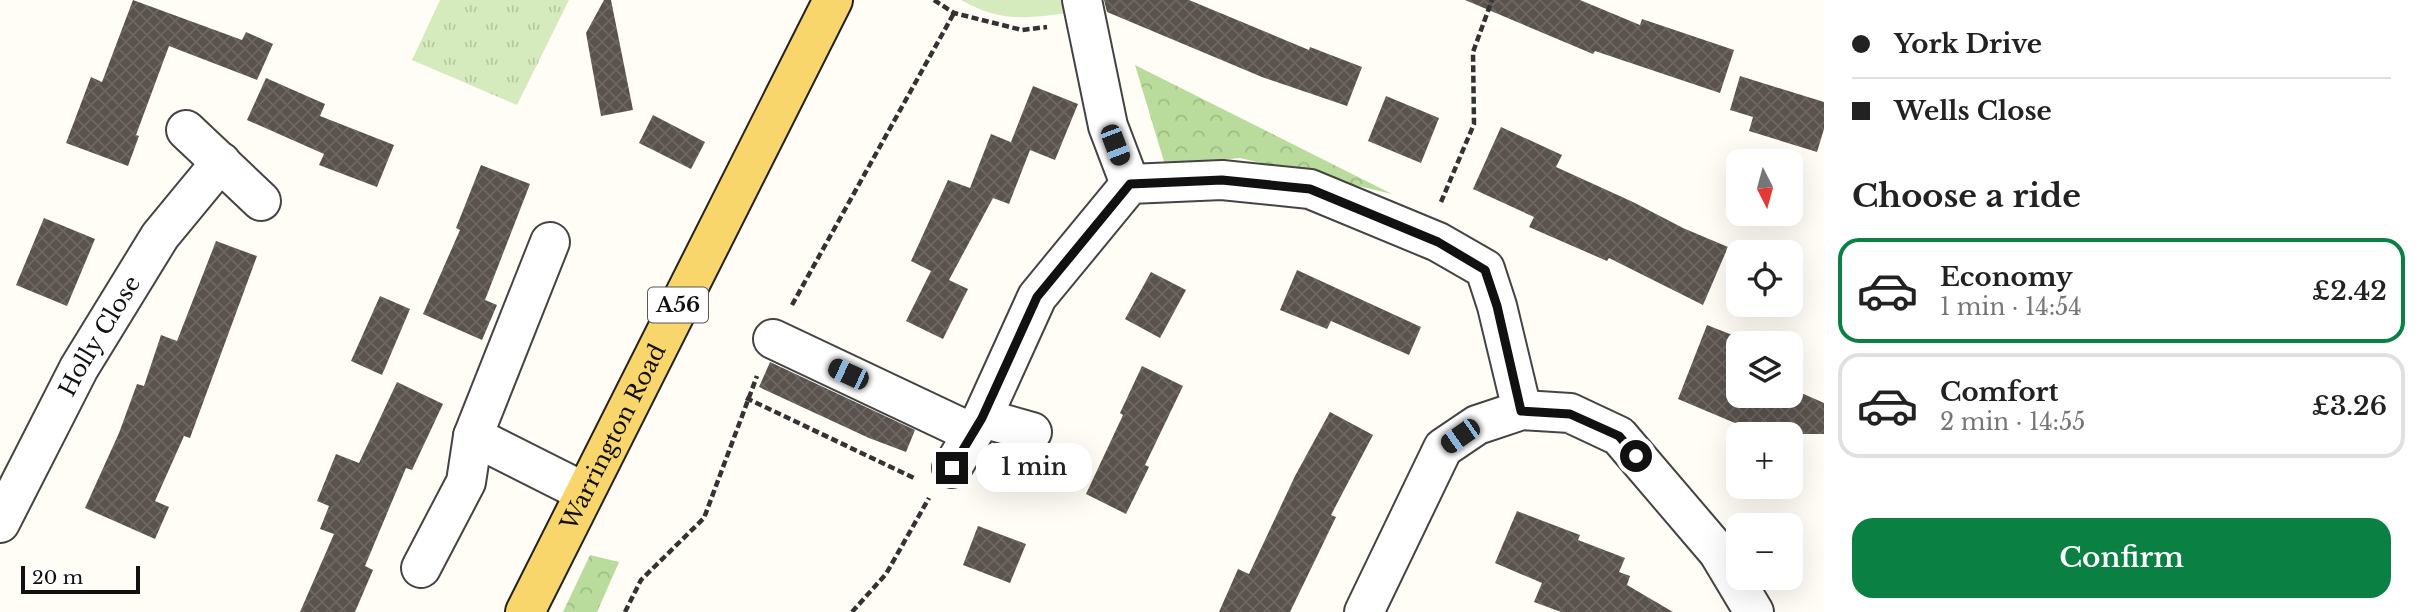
<!DOCTYPE html>
<meta charset="utf-8">
<style>
body{margin:0;font-family:"Libre Baskerville",serif;background:#f2f2f2;color:#222;height:100vh;display:flex;flex-direction:column;font-size:26px;white-space:nowrap}
*{box-sizing:border-box;margin:0}
p{font-size:23px;color:#767676}
.icon{flex:none;width:38px;height:38px;fill:none;stroke:currentColor;stroke-width:2;stroke-linecap:round;stroke-linejoin:round}
.map{position:relative;flex:1;overflow:hidden}
.sheet{display:flex;flex-direction:column;background:#fff;width:595px}
.sheet>*{flex:none}
.banner{display:grid;align-content:center;height:154px;padding:0 28px;background:#fff}
.needle{width:46px;rotate:174deg}
.fabs{position:absolute;left:1726px;top:149px;display:grid;gap:14px}
.fabs a{display:grid;place-items:center;width:77px;height:77px;border-radius:14px;background:#fff;box-shadow:0 7px 28px #0002;font-size:35px}
.scale{position:absolute;left:21px;bottom:18px;width:119px;box-sizing:border-box;padding-left:7px;border:4px solid #111;border-top:0;font-size:19px;line-height:24px;white-space:nowrap;color:#111;-webkit-text-stroke:5px #fff;paint-order:stroke}
.end{position:absolute;width:32px;height:32px;margin:-16px;border:9px solid #111;background:#fff;box-shadow:0 0 0 4px #fff}
.from{border-radius:50%}
.bubble{position:absolute;height:49px;border-radius:21px;background:#fff;box-shadow:0 7px 28px #0002;font-size:23px;font-weight:600;line-height:49px;text-align:center}
.car{position:absolute;width:21px;height:42px;margin:-21px -10px;border-radius:9px;box-shadow:0 0 5px 2px #0007;background:linear-gradient(#222 24%,#8ab4d8 0 40%,#222 0 76%,#8ab4d8 0 86%,#222 0)}
.banner b{display:flex;align-items:center;gap:24px;height:66px;font-size:26px}
.banner b+b{border-top:2px solid #e0e0e0}
.banner i{width:18px;height:18px;background:#222}
ul{padding:0;list-style:none}
li{display:flex;align-items:center;gap:21px;height:105px;margin:0 14px 10px;padding:0 14px;border:4px solid #e0e0e0;border-radius:21px}
li div{flex:1}
li b{display:block;font-size:26px}
li em{font-style:normal;font-weight:600}
li.on{border-color:#0b8043}
li>.icon{width:63px;height:63px;stroke-width:1.5}
h2{padding:0 28px;font-size:32px;line-height:84px}
.cta{display:flex;gap:14px;margin-top:auto;padding:14px 28px}
.cta a{flex:1;height:80px;border-radius:21px;background:#0b8043;color:#fff;font-size:28px;font-weight:600;line-height:80px;text-align:center}
main{display:flex;flex:1;min-height:0}
.map>svg:first-child{display:block}
</style>
<main>
<div class="map">
<svg width="1824" height="612" viewBox="0 0 1824 612">
<defs>
<pattern id="forest-crowns" width="20" height="18" patternUnits="userSpaceOnUse" patternTransform="scale(1.75)"><rect width="20" height="18" fill="#b9dc9c"/><path d="M2 6a3 3 0 1 1 6 0M12 15a3 3 0 1 1 6 0" fill="none" stroke="#9ebc85"/></pattern>
<pattern id="park-tufts" width="24" height="20" patternUnits="userSpaceOnUse" patternTransform="scale(1.75)"><rect width="24" height="20" fill="#d5ebbd"/><path d="M3 7l-1-3M5 7V3M7 7l1-3M15 17l-1-3M17 17v-4M19 17l1-3" fill="none" stroke="#b6c8a1"/></pattern>
<pattern id="building-cross-hatch" width="8" height="8" patternUnits="userSpaceOnUse" patternTransform="scale(1.75)"><rect width="8" height="8" fill="#5a524d"/><path d="M0 0l8 8M0 8l8-8" fill="none" stroke="#6d6662"/></pattern>
</defs>
<rect width="100%" height="100%" fill="#fffdf5"/>
<path fill="#d5ebbd" d="M961 0H1066L1069 13C1026 18 1001 23 961 0Z"/>
<g fill="url(#forest-crowns)">
<polygon points="1135,65 1392,194 1240,158 1165,165"/>
<polygon points="590,555 619,562 597,612 563,612"/>
</g>
<polygon fill="url(#park-tufts)" points="440,0 569,0 517,105 412,60"/>
<g fill="url(#building-cross-hatch)">
<polygon points="133,0 242,40 246,32 273,44 257,80 169,46 136,135 139,136 128,166 66,143 91,77 102,82"/>
<polygon points="604,0 611,0 633,110 601,116 586,33"/>
<polygon points="1104,0 1189,0 1309,50 1310,47 1362,67 1347,106 1262,77 1107,12"/>
<polygon points="1465,0 1580,0 1640,25 1642,19 1734,50 1720,93 1595,51 1593,54"/>
<polygon points="1740,76 1824,102 1824,129 1817,152 1749,131 1753,117 1730,110"/>
<polygon points="266,78 325,104 320,116 394,145 377,187 319,165 324,154 247,120"/>
<polygon points="1033,86 1078,104 1055,160 1030,150 1009,204 993,198 949,280 968,289 943,339 906,321 931,271 941,276 911,261 948,180 970,188 991,134 1013,143 1011,142"/>
<polygon points="1386,96 1439,118 1421,163 1368,141"/>
<polygon points="653,115 705,142 691,169 639,143"/>
<polygon points="1501,127 1562,155 1556,167 1633,202 1683,228 1728,247 1703,305 1609,258 1607,261 1529,227 1534,217 1473,189"/>
<polygon points="481,165 530,184 485,300 497,305 482,340 423,314 460,230 456,228"/>
<polygon points="44,218 95,239 67,306 16,285"/>
<polygon points="216,241 257,256 190,438 184,436 155,501 169,507 155,539 85,508 119,433 137,384 144,386 161,335 177,341"/>
<polygon points="1297,270 1421,327 1409,355 1331,321 1327,329 1280,310"/>
<polygon points="1151,272 1186,290 1160,338 1125,319"/>
<polygon points="380,296 410,309 382,375 351,361"/>
<polygon points="1707,325 1745,340 1744,343 1738,343 1736,363 1738,364 1738,396 1790,396 1790,388 1824,403 1824,434 1738,434 1742,426 1678,399"/>
<polygon points="770,362 915,430 906,452 869,438 759,387"/>
<polygon points="1142,366 1183,386 1145,465 1149,467 1126,514 1086,494 1123,415 1120,413"/>
<polygon points="397,382 443,404 412,470 406,468 365,566 373,570 355,612 300,612 334,534 320,529 329,506 317,501 336,454 359,463"/>
<polygon points="1330,412 1373,435 1331,515 1336,517 1290,612 1219,612 1238,569 1249,574 1295,476"/>
<polygon points="1517,511 1580,535 1578,540 1625,558 1619,572 1630,576 1627,585 1673,612 1561,612 1534,602 1542,583 1495,563"/>
<polygon points="978,526 1026,544 1010,583 963,565"/>
</g>
<g fill="none" stroke-linecap="round" stroke-linejoin="round">
<defs>
<g id="minor">
<polyline points="1082,0 1108,126 1130,184"/>
<polyline points="186,130 261,201"/>
<polyline points="550,242 473,436 584,492"/>
<polyline points="773,339 972,433"/>
<polyline points="982,418 1032,432"/>
<polyline points="952,468 982,418 1037,297 1130,184 1222,180 1310,189 1438,242 1485,269 1497,306 1522,410"/>
<path id="s1" d="M0 523 79 368 160 236 221 162"/>
<polyline points="421,568 466,482 473,436"/>
<polyline points="1364,612 1443,448 1477,425 1522,410 1570,413 1619,436 1718,552 1754,612"/>
</g>
<g id="major">
<path id="s2" d="M525 612 833 0"/>
</g>
</defs>
<use href="#minor" stroke="#444" stroke-width="42"/>
<use href="#major" stroke="#222" stroke-width="42"/>
<g stroke="#333" stroke-width="4.5" stroke-dasharray="7 3.5" stroke-linecap="butt">
<polyline points="934,0 954,13 1022,30 1047,27"/>
<polyline points="1441,202 1474,124 1473,52 1492,0"/>
<polyline points="792,305 954,13"/>
<polyline points="746,398 914,478"/>
<polyline points="625,612 641,580 704,518 757,376"/>
<polyline points="852,612 886,574 929,498"/>
</g>
<use href="#minor" stroke="#fff" stroke-width="38"/>
<use href="#major" stroke="#f9d66b" stroke-width="38"/>
</g>
<g fill="none" stroke-linecap="round" stroke-linejoin="round">
<polyline stroke="#111" stroke-width="9" points="952,468 982,418 1037,297 1130,184 1222,180 1310,189 1438,242 1485,270 1497,306 1521,411 1570,414 1619,436 1636,456"/>
</g>
<g text-anchor="middle" stroke-width="7" stroke-linejoin="round" paint-order="stroke">
<rect fill="#fff" stroke="#585858" stroke-width="2" x="648" y="287.5" width="60" height="35" rx="5"/>
<g font-size="21" font-weight="bold" fill="#111">
<text x="678" y="312">A56</text>
</g>
<g font-size="23" fill="#111" stroke="#fff">
<text dy="8" stroke="none"><textPath href="#s1" startOffset="212">Holly Close</textPath></text>
<text dy="8" stroke="none"><textPath href="#s2" startOffset="196">Warrington Road</textPath></text>
</g>
</g>
</svg>
<div class="fabs">
<a><svg class="needle" viewBox="-14 -14 28 28"><path d="M0-13l5 13h-10z" fill="#e53935"/><path d="M0 13l5-13h-10z" fill="#767676"/></svg></a>
<a><svg class="icon" aria-label="locate" viewBox="0 0 24 24"><circle cx="12" cy="12" r="6"/><path d="M12 2v4M12 18v4M2 12h4M18 12h4"/></svg></a>
<a><svg class="icon" aria-label="layers" viewBox="0 0 24 24"><path d="M12 4l9 5-9 5-9-5zM3 14l9 5 9-5"/></svg></a>
<a>+</a>
<a>−</a>
</div>
<div class="scale">20 m</div>
<i class="end from" style="left:1636px;top:456px"></i>
<i class="end" style="left:952px;top:468px"></i>
<div class="bubble" style="left:976px;top:443px;width:116px">1 min</div>
<i class="car" style="left:1115px;top:145px;rotate:159deg"></i>
<i class="car" style="left:848px;top:374px;rotate:295deg"></i>
<i class="car" style="left:1460px;top:436px;rotate:235deg"></i>
</div>
<section class="sheet">
<div class="banner">
<b><i class="from"></i>York Drive</b>
<b><i></i>Wells Close</b>
</div>
<h2>Choose a ride</h2>
<ul>
<li class="on"><svg class="icon" aria-label="car" viewBox="0 0 24 24"><path d="M5 17H2v-5l4-1 3-4h7l3 4 3 1v5h-3M9 17h6M6 11h13"/><circle cx="7" cy="17" r="2"/><circle cx="17" cy="17" r="2"/></svg><div><b>Economy</b><p>1 min · 14:54</p></div><em>£2.42</em></li>
<li><svg class="icon" aria-label="car" viewBox="0 0 24 24"><path d="M5 17H2v-5l4-1 3-4h7l3 4 3 1v5h-3M9 17h6M6 11h13"/><circle cx="7" cy="17" r="2"/><circle cx="17" cy="17" r="2"/></svg><div><b>Comfort</b><p>2 min · 14:55</p></div><em>£3.26</em></li>
</ul>
<div class="cta"><a>Confirm</a></div>
</section>
</main>
